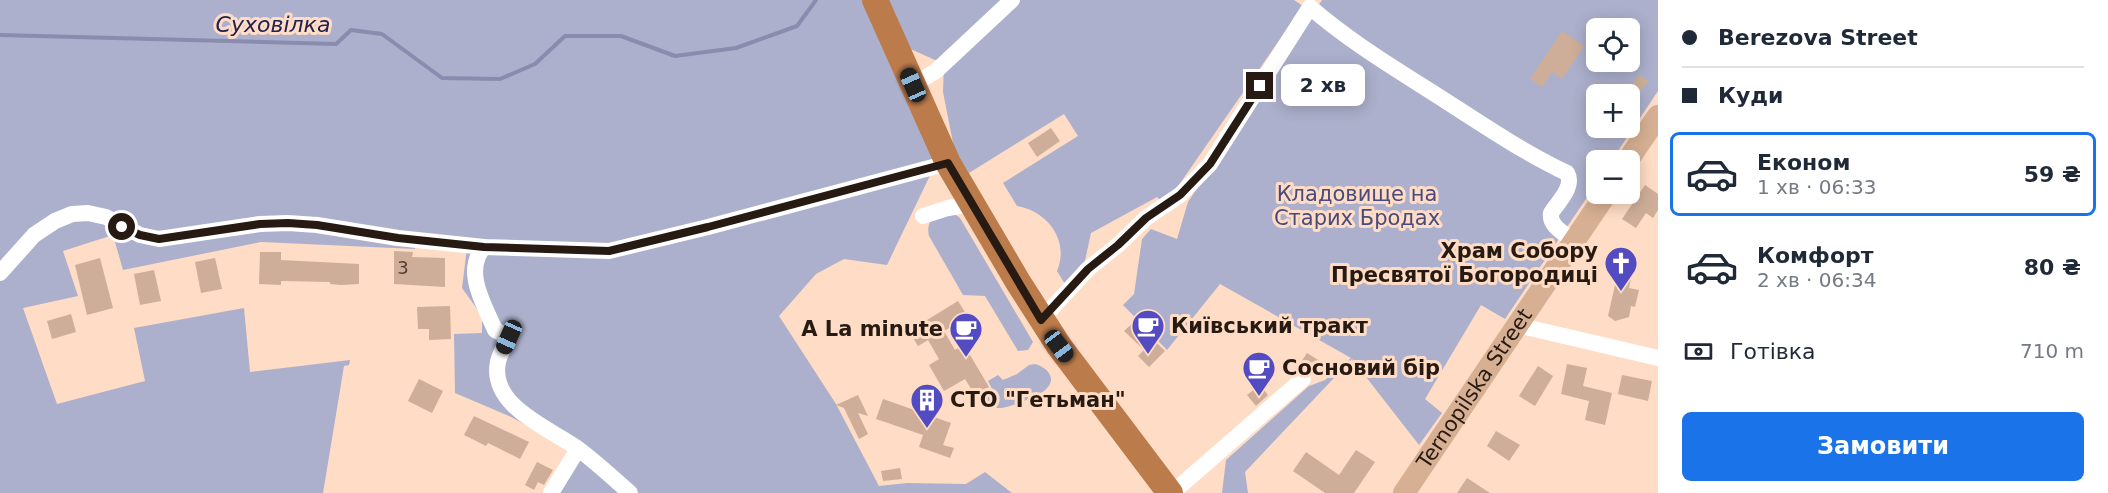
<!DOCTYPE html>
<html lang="uk">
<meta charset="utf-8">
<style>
body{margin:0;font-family:"DejaVu Sans",sans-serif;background:#f6f6f7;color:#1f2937;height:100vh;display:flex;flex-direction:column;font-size:22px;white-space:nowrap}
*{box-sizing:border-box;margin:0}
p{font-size:20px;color:#747a83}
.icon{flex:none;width:33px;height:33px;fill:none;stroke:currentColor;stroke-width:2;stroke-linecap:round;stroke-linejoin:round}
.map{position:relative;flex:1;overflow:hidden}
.panel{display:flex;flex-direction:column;background:#fff;width:450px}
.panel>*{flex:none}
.hud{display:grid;align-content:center;height:132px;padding:0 24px;background:#fff}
.buttons{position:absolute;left:1586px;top:18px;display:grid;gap:12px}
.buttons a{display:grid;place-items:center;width:54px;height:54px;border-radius:9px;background:#fff;box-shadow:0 3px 15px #0003;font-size:30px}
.end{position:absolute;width:27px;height:27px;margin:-14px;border:8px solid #261a12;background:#fff;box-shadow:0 0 0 3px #fff}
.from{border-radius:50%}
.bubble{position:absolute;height:42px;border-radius:9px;background:#fff;box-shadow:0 3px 15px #0003;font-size:20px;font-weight:700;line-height:42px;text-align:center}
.car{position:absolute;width:18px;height:36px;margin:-18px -9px;border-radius:8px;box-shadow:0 0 4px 2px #0007;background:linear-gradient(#222 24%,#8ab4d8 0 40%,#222 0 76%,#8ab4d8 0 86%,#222 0)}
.hud b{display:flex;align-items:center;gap:21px;height:57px;font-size:22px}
.hud b+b{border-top:2px solid #e0e1e3}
.hud i{width:15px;height:15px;background:#1f2937}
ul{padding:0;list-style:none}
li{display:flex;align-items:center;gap:18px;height:84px;margin:0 12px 9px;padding:0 12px;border:3px solid transparent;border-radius:9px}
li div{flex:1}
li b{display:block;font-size:22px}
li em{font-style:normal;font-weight:700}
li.on{border-color:#1a73e8}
li>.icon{width:54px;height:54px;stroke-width:1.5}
.pay{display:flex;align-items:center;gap:15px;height:66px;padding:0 24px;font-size:22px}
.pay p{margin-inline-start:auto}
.cta{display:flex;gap:12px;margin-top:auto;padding:12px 24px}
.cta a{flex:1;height:69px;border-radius:9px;background:#1a73e8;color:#fff;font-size:24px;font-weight:700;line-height:69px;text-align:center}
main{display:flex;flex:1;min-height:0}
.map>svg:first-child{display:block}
</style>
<main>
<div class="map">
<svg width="1658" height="493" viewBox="0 0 1658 493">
<rect width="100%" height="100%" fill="#fedcc5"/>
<g fill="#adb0cc" fill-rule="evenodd">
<polygon points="0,0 865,0 936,163 887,265 844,259 816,274 779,316 836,404 879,486 907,483 966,484 985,472 1012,493 547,493 575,450 509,416 455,393 454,334 482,333 482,316 462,288 467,248 416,244 415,249 261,242 123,270 113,235 63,251 78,296 23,308 57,404 145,381 134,328 244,308 250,372 350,360 349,365 344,366 323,493 0,493"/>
<path d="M884 0H1294L1303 6 1174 192 1163 202 1157 197 1091 233 1084 265 1065 284 1057 271C1070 240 1047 211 1017 206L1003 183 1078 136 1064 114 969 173 954 148 943 92 944 64 906 47Z"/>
<path d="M1322 0H1658V91L1612 160H1596V184L1505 319 1481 305 1425 399 1442 413 1419 445 1352 359 1245 472 1248 493H1222L1226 460 1309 386 1325 380 1351 358 1220 284 1167 350 1123 305 1134 294 1142 239 1151 229 1177 239 1188 202ZM1596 28H1629V62H1596ZM1596 94H1629V128H1596Z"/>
<path d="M935 215H956L960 218 1033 342 1028 350 1018 351 985 296 963 295 929 236C927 227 929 222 935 215Z"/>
<path d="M1035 364C1049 368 1058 380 1044 391 1038 396 1006 409 999 408 991 408 985 401 979 396L992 389 988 381 998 375 1003 380 1017 374 1029 365Z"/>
</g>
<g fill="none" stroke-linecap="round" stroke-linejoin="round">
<polyline stroke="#898cae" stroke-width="4" points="0,35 336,44 351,30 382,34 442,78 500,79 535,64 565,36 621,36 675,56 736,48 797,26 816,0"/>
</g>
<g fill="#ceae98">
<polygon points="1562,31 1584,46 1562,79 1552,72 1542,87 1530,79"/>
<polygon points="1639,75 1648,81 1637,96 1628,90"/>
<polygon points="1051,128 1060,141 1037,157 1028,143"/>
<polygon points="1645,185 1658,194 1658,210 1653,218 1646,213 1636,228 1622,219"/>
<polygon points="394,251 413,252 412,257 445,258 445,287 394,284"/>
<polygon points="260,252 281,252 281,260 359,264 359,284 341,285 330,284 330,282 281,281 281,285 259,284"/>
<polygon points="100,258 113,308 87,315 75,265"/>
<polygon points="215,258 222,289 201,293 195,262"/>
<polygon points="1619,267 1633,270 1629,288 1639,290 1635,307 1631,306 1629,317 1615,321 1608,316"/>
<polygon points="154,270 161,301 140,305 134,274"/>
<polygon points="958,301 968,317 944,331 955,350 964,345 989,387 975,395 965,379 944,391 929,365 939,359 928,340 918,346 909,331"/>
<polygon points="450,306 451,339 429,340 429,329 418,329 417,307"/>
<polygon points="71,314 76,332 52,339 47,321"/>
<polygon points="1135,321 1165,351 1149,367 1138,356 1144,350 1124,331"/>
<polygon points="1307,353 1331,368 1325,377 1301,362"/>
<polygon points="1567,364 1587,368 1583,386 1612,393 1605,425 1585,420 1589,401 1561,394"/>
<polygon points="1538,366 1553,376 1535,406 1519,396"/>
<polygon points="1622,375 1652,381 1648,401 1618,394"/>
<polygon points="419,379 443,391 432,413 408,401"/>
<polygon points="1260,385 1268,395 1256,406 1247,395"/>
<polygon points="858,395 868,416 858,413 868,434 859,439 844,408 836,405"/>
<polygon points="883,399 951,423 943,445 954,448 950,458 919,447 923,435 876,419"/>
<polygon points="474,416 529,442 520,459 488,443 486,446 464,435"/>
<polygon points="1496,431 1520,445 1509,461 1487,446"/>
<polygon points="1356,450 1375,462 1354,493 1325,493 1293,471 1306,452 1339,475"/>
<polygon points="537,462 553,470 544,485 538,482 534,490 525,485"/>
<polygon points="900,468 902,479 883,481 881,471"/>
<polygon points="1467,478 1490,493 1457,493"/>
</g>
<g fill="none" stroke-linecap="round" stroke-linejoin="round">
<g stroke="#fff" stroke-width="16">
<polyline points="913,85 936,71 1012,0"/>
<polyline points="923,216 948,208 971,204"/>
<path d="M484 247C463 271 484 304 495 330L509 337C505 345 500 353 498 362 489 406 549 428 577 448 596 462 613 478 630 493"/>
<polyline points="0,273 34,235 55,221 72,214 88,213 106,217 140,235 159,239 260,224 288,223 317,225 398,238 484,247 609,251 708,227 948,163"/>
<path d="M1041 320 1088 269 1118 245 1146 218 1180 195 1210 164 1310 7C1349 41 1394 68 1438 96 1480 123 1521 151 1567 173 1575 186 1558 202 1551 213 1549 226 1564 233 1574 241"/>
<polyline points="1517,325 1658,358"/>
<polyline points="551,493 578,449"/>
<polyline points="1172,493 1303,379"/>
</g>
<g stroke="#d7b093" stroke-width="22">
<polyline points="1628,160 1658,116"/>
<path id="s1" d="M1404 493 1606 194"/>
</g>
<polyline stroke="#bc7b4b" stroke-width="26" points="875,0 948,163 1018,282 1059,346 1170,493"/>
</g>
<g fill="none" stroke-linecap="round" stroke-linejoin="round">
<polyline stroke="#261a12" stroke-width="8" points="122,227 140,235 159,239 260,224 288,223 317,225 398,238 484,247 609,251 708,227 948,163 1041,320 1088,269 1118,245 1146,218 1180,195 1210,164 1260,86"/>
</g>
<defs>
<symbol id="church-pin" viewBox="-11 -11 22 30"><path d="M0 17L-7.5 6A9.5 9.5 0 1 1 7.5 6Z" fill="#534bc2" stroke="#fedcc5"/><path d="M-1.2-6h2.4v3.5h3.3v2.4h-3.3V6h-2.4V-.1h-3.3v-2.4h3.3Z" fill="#fff"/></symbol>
<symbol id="cafe-pin" viewBox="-11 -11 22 30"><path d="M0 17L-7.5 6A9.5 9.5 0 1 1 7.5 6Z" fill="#534bc2" stroke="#fedcc5"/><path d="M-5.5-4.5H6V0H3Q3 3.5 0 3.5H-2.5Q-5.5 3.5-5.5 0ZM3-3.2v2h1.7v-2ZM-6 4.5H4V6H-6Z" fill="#fff"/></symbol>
<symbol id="building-pin" viewBox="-11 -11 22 30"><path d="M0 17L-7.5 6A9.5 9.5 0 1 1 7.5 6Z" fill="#534bc2" stroke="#fedcc5"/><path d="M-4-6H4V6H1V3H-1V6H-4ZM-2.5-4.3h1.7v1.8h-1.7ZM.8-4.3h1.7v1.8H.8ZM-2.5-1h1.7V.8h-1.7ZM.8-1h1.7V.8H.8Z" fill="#fff"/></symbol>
</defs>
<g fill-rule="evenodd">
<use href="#church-pin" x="1602" y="244" width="38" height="52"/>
<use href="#cafe-pin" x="1129" y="307" width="38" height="52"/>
<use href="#cafe-pin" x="947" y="310" width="38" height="52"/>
<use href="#cafe-pin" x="1240" y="349" width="38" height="52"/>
<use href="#building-pin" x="908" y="381" width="38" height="52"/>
</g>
<g text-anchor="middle" stroke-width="6" stroke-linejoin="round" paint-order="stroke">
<g font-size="18" fill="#503f34">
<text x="403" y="274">3</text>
</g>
<g font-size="21" fill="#494b7c" stroke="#fedcc5">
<text x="1357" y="201">Кладовище на<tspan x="1357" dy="24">Старих Бродах</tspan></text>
</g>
<g font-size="21" font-weight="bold" fill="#261a12" stroke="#fedcc5" text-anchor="start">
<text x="1598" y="258" text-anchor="end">Храм Собору<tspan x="1598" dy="24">Пресвятої Богородиці</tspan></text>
<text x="1171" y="333">Київський тракт</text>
<text x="943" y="336" text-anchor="end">A La minute</text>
<text x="1282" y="375">Сосновий бір</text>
<text x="950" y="407">СТО "Гетьман"</text>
</g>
<g font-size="21" fill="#261a12" stroke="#fedcc5">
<text dy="7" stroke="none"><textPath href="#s1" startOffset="126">Ternopilska Street</textPath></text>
</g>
<g font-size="22" font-style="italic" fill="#23224f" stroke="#fedcc5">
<text x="273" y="32">Суховілка</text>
</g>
</g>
</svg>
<div class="buttons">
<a><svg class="icon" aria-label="locate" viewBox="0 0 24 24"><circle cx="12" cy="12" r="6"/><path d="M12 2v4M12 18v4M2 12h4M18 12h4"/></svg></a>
<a>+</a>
<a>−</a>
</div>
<i class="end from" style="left:122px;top:227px"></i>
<i class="end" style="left:1260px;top:86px"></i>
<div class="bubble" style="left:1281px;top:64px;width:84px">2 хв</div>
<i class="car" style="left:913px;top:85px;rotate:336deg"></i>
<i class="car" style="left:509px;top:337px;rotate:204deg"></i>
<i class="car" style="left:1059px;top:346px;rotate:143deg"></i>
</div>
<section class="panel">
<div class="hud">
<b><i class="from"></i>Berezova Street</b>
<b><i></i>Куди</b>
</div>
<ul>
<li class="on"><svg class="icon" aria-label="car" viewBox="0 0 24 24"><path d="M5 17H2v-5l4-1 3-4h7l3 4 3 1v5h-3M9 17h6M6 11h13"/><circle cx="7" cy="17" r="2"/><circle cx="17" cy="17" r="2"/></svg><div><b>Економ</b><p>1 хв · 06:33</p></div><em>59 ₴</em></li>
<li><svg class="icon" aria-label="car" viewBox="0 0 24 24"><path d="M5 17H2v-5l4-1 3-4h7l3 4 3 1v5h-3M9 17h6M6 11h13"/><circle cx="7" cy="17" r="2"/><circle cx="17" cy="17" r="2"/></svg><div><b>Комфорт</b><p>2 хв · 06:34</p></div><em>80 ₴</em></li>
</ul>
<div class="pay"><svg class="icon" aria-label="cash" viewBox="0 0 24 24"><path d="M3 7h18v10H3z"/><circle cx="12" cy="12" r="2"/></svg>Готівка<p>710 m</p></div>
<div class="cta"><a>Замовити</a></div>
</section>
</main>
